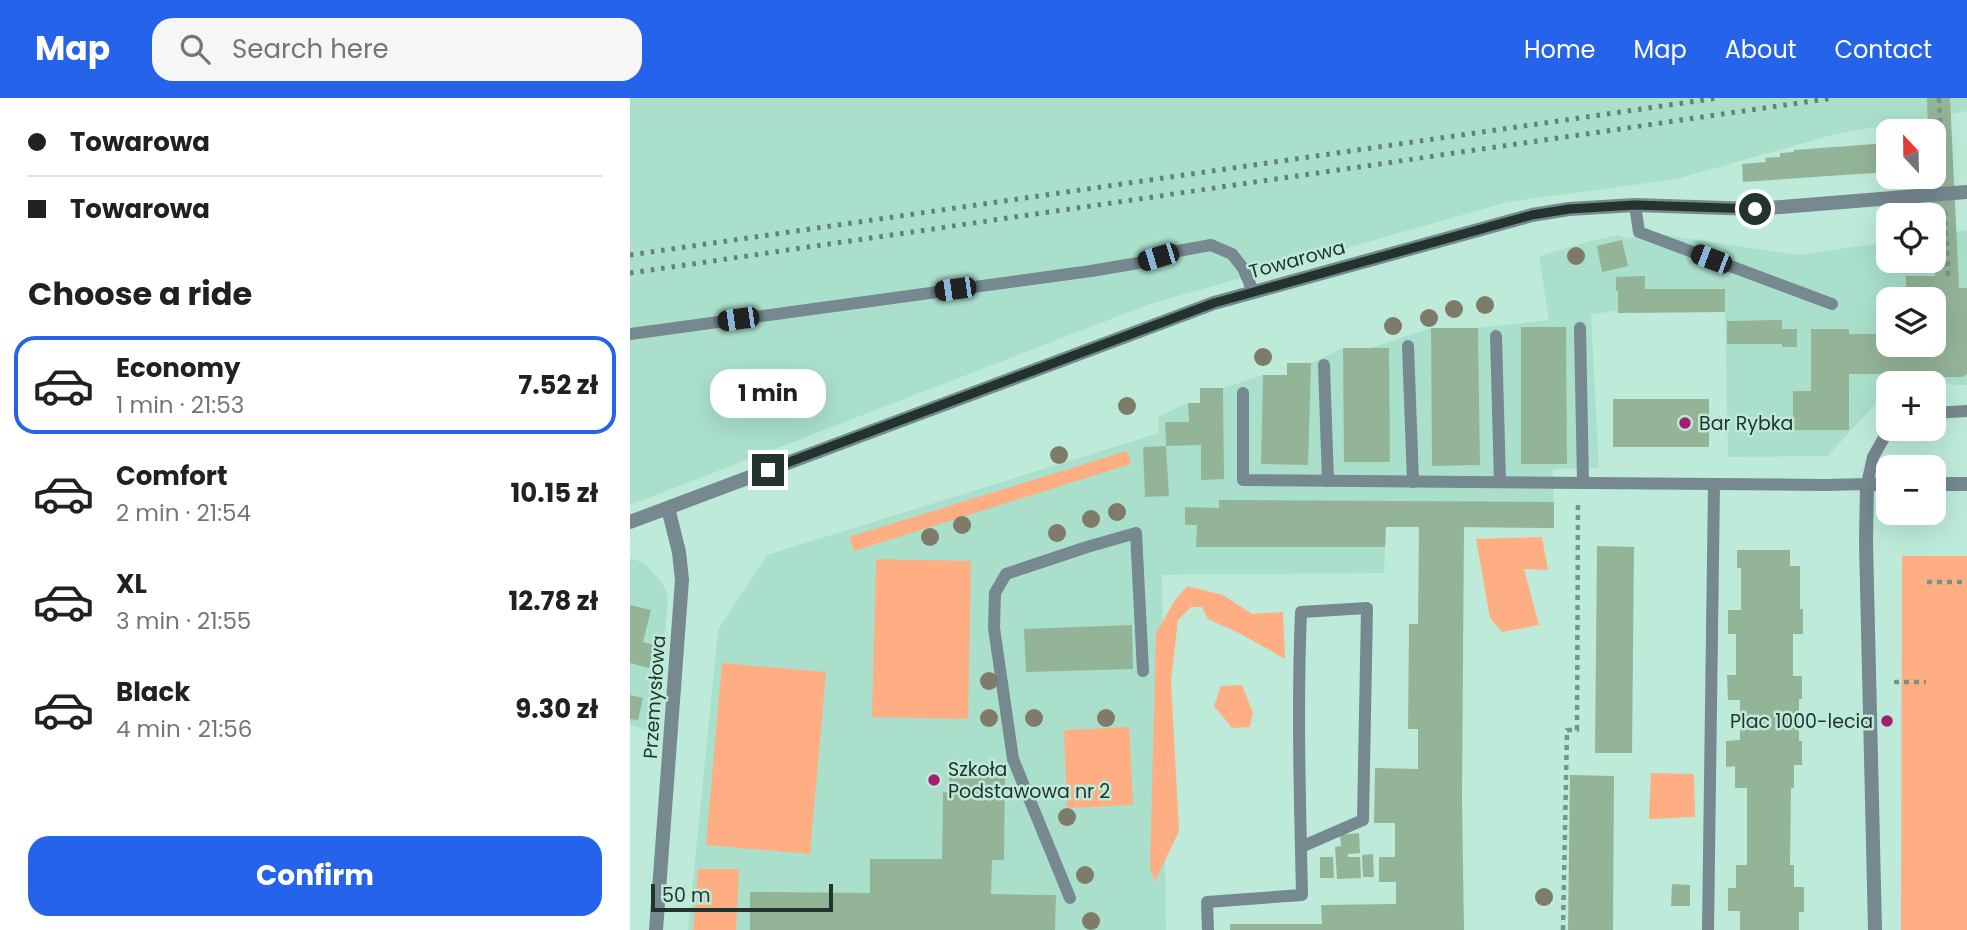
<!DOCTYPE html>
<meta charset="utf-8">
<style>
body{margin:0;font-family:Poppins,sans-serif;background:#f6f6f6;color:#202124;height:100vh;display:flex;flex-direction:column;font-size:26px;white-space:nowrap}
*{box-sizing:border-box;margin:0}
p{font-size:23px;color:#757577}
.icon{flex:none;width:38px;height:38px;fill:none;stroke:currentColor;stroke-width:2;stroke-linecap:round;stroke-linejoin:round}
.map{position:relative;flex:1;overflow:hidden}
.sheet{display:flex;flex-direction:column;background:#fff;width:630px}
.sheet>*{flex:none}
.hud{display:grid;align-content:center;height:154px;padding:0 28px;background:#fff}
.needle{width:46px;rotate:338deg}
.tools{position:absolute;left:1246px;top:21px;display:grid;gap:14px}
.tools a{display:grid;place-items:center;width:70px;height:70px;border-radius:14px;background:#fff;box-shadow:0 7px 28px #0002;font-size:35px}
.scale{position:absolute;left:21px;bottom:18px;width:182px;box-sizing:border-box;padding-left:7px;border:4px solid #22342d;border-top:0;font-size:19px;line-height:24px;white-space:nowrap;color:#22342d;-webkit-text-stroke:5px #beebd9;paint-order:stroke}
.end{position:absolute;width:32px;height:32px;margin:-16px;border:9px solid #22342d;background:#fff;box-shadow:0 0 0 4px #fff}
.from{border-radius:50%}
.bubble{position:absolute;height:49px;border-radius:21px;background:#fff;box-shadow:0 7px 28px #0002;font-size:23px;font-weight:700;line-height:49px;text-align:center}
.car{position:absolute;width:21px;height:42px;margin:-21px -10px;border-radius:9px;box-shadow:0 0 5px 2px #0007;background:linear-gradient(#222 24%,#8ab4d8 0 40%,#222 0 76%,#8ab4d8 0 86%,#222 0)}
.hud b{display:flex;align-items:center;gap:24px;height:66px;font-size:26px}
.hud b+b{border-top:2px solid #e0e0e0}
.hud i{width:18px;height:18px;background:#202124}
ul{padding:0;list-style:none}
li{display:flex;align-items:center;gap:21px;height:98px;margin:0 14px 10px;padding:0 14px;border:4px solid transparent;border-radius:21px}
li div{flex:1}
li b{display:block;font-size:26px}
li em{font-style:normal;font-weight:700}
li.on{border-color:#2563eb}
li>.icon{width:63px;height:63px;stroke-width:1.5}
h2{padding:0 28px;font-size:32px;line-height:84px}
.button{display:flex;gap:14px;margin-top:auto;padding:14px 28px}
.button a{flex:1;height:80px;border-radius:21px;background:#2563eb;color:#fff;font-size:28px;font-weight:700;line-height:80px;text-align:center}
header{display:flex;align-items:center;gap:42px;box-sizing:border-box;height:98px;padding:0 35px;background:#2563eb;color:#fff}
header strong{font-size:33px}
nav{display:flex;gap:38px;margin-inline-start:auto;font-size:24px}
.search{width:490px;height:63px;background:#f6f6f6;display:flex;align-items:center;gap:18px;box-sizing:border-box;padding:0 24px;border-radius:21px;color:#757577;font-size:26px}
main{display:flex;flex:1;min-height:0}
.map>svg:first-child{display:block}
</style>
<header>
<strong>Map</strong>
<div class="search"><svg class="icon" aria-label="search" viewBox="0 0 24 24"><circle cx="10" cy="10" r="6"/><path d="M15 15l6 6"/></svg>Search here</div>
<nav><a>Home</a><a>Map</a><a>About</a><a>Contact</a></nav>
</header>
<main>
<section class="sheet">
<div class="hud">
<b><i class="from"></i>Towarowa</b>
<b><i></i>Towarowa</b>
</div>
<h2>Choose a ride</h2>
<ul>
<li class="on"><svg class="icon" aria-label="car" viewBox="0 0 24 24"><path d="M5 17H2v-5l4-1 3-4h7l3 4 3 1v5h-3M9 17h6M6 11h13"/><circle cx="7" cy="17" r="2"/><circle cx="17" cy="17" r="2"/></svg><div><b>Economy</b><p>1 min · 21:53</p></div><em>7.52 zł</em></li>
<li><svg class="icon" aria-label="car" viewBox="0 0 24 24"><path d="M5 17H2v-5l4-1 3-4h7l3 4 3 1v5h-3M9 17h6M6 11h13"/><circle cx="7" cy="17" r="2"/><circle cx="17" cy="17" r="2"/></svg><div><b>Comfort</b><p>2 min · 21:54</p></div><em>10.15 zł</em></li>
<li><svg class="icon" aria-label="car" viewBox="0 0 24 24"><path d="M5 17H2v-5l4-1 3-4h7l3 4 3 1v5h-3M9 17h6M6 11h13"/><circle cx="7" cy="17" r="2"/><circle cx="17" cy="17" r="2"/></svg><div><b>XL</b><p>3 min · 21:55</p></div><em>12.78 zł</em></li>
<li><svg class="icon" aria-label="car" viewBox="0 0 24 24"><path d="M5 17H2v-5l4-1 3-4h7l3 4 3 1v5h-3M9 17h6M6 11h13"/><circle cx="7" cy="17" r="2"/><circle cx="17" cy="17" r="2"/></svg><div><b>Black</b><p>4 min · 21:56</p></div><em>9.30 zł</em></li>
</ul>
<div class="button"><a>Confirm</a></div>
</section>
<div class="map">
<svg width="1337" height="832" viewBox="0 0 1337 832">
<rect width="100%" height="100%" fill="#beebd9"/>
<g fill="#aae0cb" fill-rule="evenodd">
<polygon points="0,0 1337,0 1337,13 1206,36 1047,81 878,104 520,206 0,407"/>
<path d="M1337 132V287L1258 285V296L1247 304 1198 358 1098 359 1095 214 988 215 987 212 961 217 969 370 923 371 924 430 756 429 754 475 532 477 536 832H58L88 532 137 457 529 335 528 319 558 305H570V290H593L633 277H657V265H681L713 250H740L801 230H848L919 222 909 158 960 143 988 137 995 140 1035 137 1167 157 1258 144V163H1304V137ZM1258 201H1304V247H1258Z"/>
<polygon points="0,460 14,465 28,480 36,492 38,501 26,635 0,627"/>
</g>
<g fill="#ffad82">
<polygon points="497,353 501,366 224,453 219,439"/>
<polygon points="912,439 918,472 894,471 909,527 872,534 860,520 846,441"/>
<polygon points="1272,458 1337,458 1337,832 1271,832"/>
<polygon points="246,461 341,463 338,621 242,619"/>
<polygon points="557,488 593,497 622,516 653,514 655,561 611,536 578,521 572,509 561,509 548,522 541,583 549,733 525,784 520,769 526,535 545,502"/>
<polygon points="92,565 196,574 180,756 76,747"/>
<polygon points="612,587 623,615 620,629 602,630 584,608 591,588"/>
<polygon points="499,629 503,707 437,710 434,632"/>
<polygon points="1021,675 1064,676 1065,719 1019,721"/>
<polygon points="68,771 109,771 106,832 63,832"/>
</g>
<g fill="#94b498">
<polygon points="1297,0 1320,0 1329,190 1337,190 1337,276 1332,279 1298,279 1297,276 1219,276 1219,332 1163,332 1163,293 1181,293 1181,231 1219,231 1219,236 1258,236 1258,247 1304,247 1304,201 1276,201 1276,178 1305,178 1304,117 1302,117 1300,79 1304,79 1304,33 1298,33"/>
<polygon points="1258,45 1258,74 1113,84 1112,66 1136,64 1135,60 1150,59 1150,55 1164,54 1164,52"/>
<polygon points="992,142 998,168 972,174 967,148"/>
<polygon points="1015,178 1015,191 1095,191 1095,214 988,215 988,193 986,193 986,179"/>
<polygon points="1152,222 1152,231 1167,231 1167,249 1152,249 1152,246 1097,246 1097,223"/>
<polygon points="891,229 936,229 937,366 891,366"/>
<polygon points="801,230 848,230 850,367 802,368"/>
<polygon points="713,250 759,250 760,364 714,364"/>
<polygon points="657,265 681,265 678,367 631,366 633,277 657,277"/>
<polygon points="570,290 593,290 594,381 571,382 571,347 536,348 535,324 559,324 558,305 570,305"/>
<rect x="983" y="301" width="96" height="48"/>
<polygon points="536,348 539,398 515,399 513,349"/>
<polygon points="589,402 924,404 924,430 834,429 832,701 834,832 600,832 600,826 692,826 691,807 766,806 766,784 749,784 749,759 765,759 765,725 744,725 745,670 788,671 788,631 778,631 779,526 788,526 789,429 756,429 755,449 566,449 567,427 555,427 555,409 589,410"/>
<polygon points="967,448 1004,449 1002,655 965,655"/>
<polygon points="1107,452 1160,452 1160,468 1170,468 1170,511 1173,511 1173,536 1163,536 1163,578 1172,578 1172,601 1169,601 1169,643 1172,643 1172,667 1164,667 1164,690 1161,690 1160,767 1164,767 1164,789 1174,789 1174,814 1169,814 1169,832 1110,832 1110,813 1098,813 1098,790 1106,790 1106,767 1117,767 1117,690 1105,690 1105,668 1096,669 1096,643 1110,642 1110,602 1098,602 1097,577 1106,577 1106,536 1098,536 1098,512 1111,512 1111,470 1107,470"/>
<polygon points="0,507 21,512 13,544 24,547 19,570 0,565"/>
<polygon points="502,527 503,571 396,574 394,531"/>
<polygon points="0,597 13,600 8,622 0,621"/>
<polygon points="319,673 375,673 374,762 362,762 361,796 426,797 425,832 120,832 120,794 240,795 240,761 312,761 313,694 319,694"/>
<polygon points="940,677 984,678 983,832 938,832"/>
<polygon points="729,735 730,755 718,756 718,759 730,759 731,780 707,781 705,749 711,748 710,737"/>
<polygon points="743,756 744,779 733,779 732,757"/>
<polygon points="690,759 703,759 704,780 690,780"/>
<polygon points="1042,786 1060,787 1060,808 1041,808"/>
</g>
<g fill="none" stroke-linecap="round" stroke-linejoin="round">
<g stroke="#759588" stroke-width="4.5" stroke-dasharray="5 5" stroke-linecap="butt">
<polyline points="1309,0 1313,80"/>
<polyline points="1315,113 1318,178"/>
<polyline points="1297,484 1337,484"/>
<polyline points="1264,584 1296,584"/>
<polyline points="933,832 937,632 947,632 948,402"/>
</g>
<g stroke="#768890" stroke-width="12">
<polyline points="1005,107 1009,134 1202,206"/>
<polyline points="950,230 953,385"/>
<polyline points="0,236 461,173 508,165 548,153 581,147 602,156 613,170 623,193"/>
<polyline points="866,238 870,384"/>
<polyline points="778,248 783,384"/>
<polyline points="694,267 698,383"/>
<polyline points="613,295 613,382 1196,387 1237,386 1243,359 1259,331"/>
<polyline points="1304,315 1337,313"/>
<polyline points="440,800 383,661 364,530 365,495 376,476 457,449 506,435 513,573"/>
<path d="M578 832 577 804 672 797C670 703 667 609 671 514L737 510 733 722 671 749"/>
<polyline points="1078,832 1084,386"/>
</g>
<g stroke="#768890" stroke-width="14">
<polyline points="1304,386 1337,386"/>
<polyline points="0,424 584,205 902,117 939,111 1005,107 1125,111 1337,94"/>
<polyline points="26,832 52,482 49,454 38,410"/>
<polyline points="1245,832 1236,444 1237,386 1258,386"/>
</g>
<g stroke="#638175" stroke-width="5" stroke-dasharray="3.5 7" stroke-linecap="butt">
<polyline points="0,157 1088,0"/>
<polyline points="0,175 1203,0"/>
</g>
</g>
<g fill="#7e7c68">
<circle cx="946" cy="158" r="9"/>
<circle cx="855" cy="207" r="9"/>
<circle cx="824" cy="211" r="9"/>
<circle cx="799" cy="220" r="9"/>
<circle cx="763" cy="228" r="9"/>
<circle cx="633" cy="259" r="9"/>
<circle cx="497" cy="308" r="9"/>
<circle cx="429" cy="357" r="9"/>
<circle cx="487" cy="414" r="9"/>
<circle cx="461" cy="421" r="9"/>
<circle cx="332" cy="427" r="9"/>
<circle cx="427" cy="435" r="9"/>
<circle cx="300" cy="439" r="9"/>
<circle cx="359" cy="583" r="9"/>
<circle cx="359" cy="620" r="9"/>
<circle cx="404" cy="620" r="9"/>
<circle cx="476" cy="620" r="9"/>
<circle cx="437" cy="719" r="9"/>
<circle cx="455" cy="777" r="9"/>
<circle cx="914" cy="799" r="9"/>
<circle cx="461" cy="823" r="9"/>
</g>
<g fill="none" stroke-linecap="round" stroke-linejoin="round">
<polyline stroke="#22342d" stroke-width="9" points="138,372 584,205 902,117 939,111 1005,107 1125,111"/>
</g>
<g fill="#a21f6f" stroke="#beebd9" stroke-width="2.5">
<circle cx="1055" cy="325" r="7"/>
<circle cx="1257" cy="623" r="7"/>
<circle cx="304" cy="682" r="7"/>
</g>
<g text-anchor="middle" stroke-width="5" stroke-linejoin="round" paint-order="stroke">
<g font-size="19" fill="#22342d" stroke="#beebd9">
<text transform="translate(667 161) rotate(-15)" y="7">Towarowa</text>
<text transform="translate(24 599) rotate(-86)" y="7">Przemysłowa</text>
</g>
<g font-size="19" fill="#22342d" stroke="#beebd9" text-anchor="start">
<text x="1069" y="332">Bar Rybka</text>
<text x="1243" y="630" text-anchor="end">Plac 1000-lecia</text>
<text x="318" y="678">Szkoła<tspan x="318" dy="22">Podstawowa nr 2</tspan></text>
</g>
</g>
</svg>
<div class="tools">
<a><svg class="needle" viewBox="-14 -14 28 28"><path d="M0-13l5 13h-10z" fill="#e53935"/><path d="M0 13l5-13h-10z" fill="#757577"/></svg></a>
<a><svg class="icon" aria-label="locate" viewBox="0 0 24 24"><circle cx="12" cy="12" r="6"/><path d="M12 2v4M12 18v4M2 12h4M18 12h4"/></svg></a>
<a><svg class="icon" aria-label="layers" viewBox="0 0 24 24"><path d="M12 4l9 5-9 5-9-5zM3 14l9 5 9-5"/></svg></a>
<a>+</a>
<a>−</a>
</div>
<div class="scale">50 m</div>
<i class="end from" style="left:1125px;top:111px"></i>
<i class="end" style="left:138px;top:372px"></i>
<div class="bubble" style="left:80px;top:271px;width:116px">1 min</div>
<i class="car" style="left:528px;top:159px;rotate:253deg"></i>
<i class="car" style="left:1081px;top:161px;rotate:291deg"></i>
<i class="car" style="left:325px;top:191px;rotate:262deg"></i>
<i class="car" style="left:108px;top:221px;rotate:262deg"></i>
</div>
</main>
